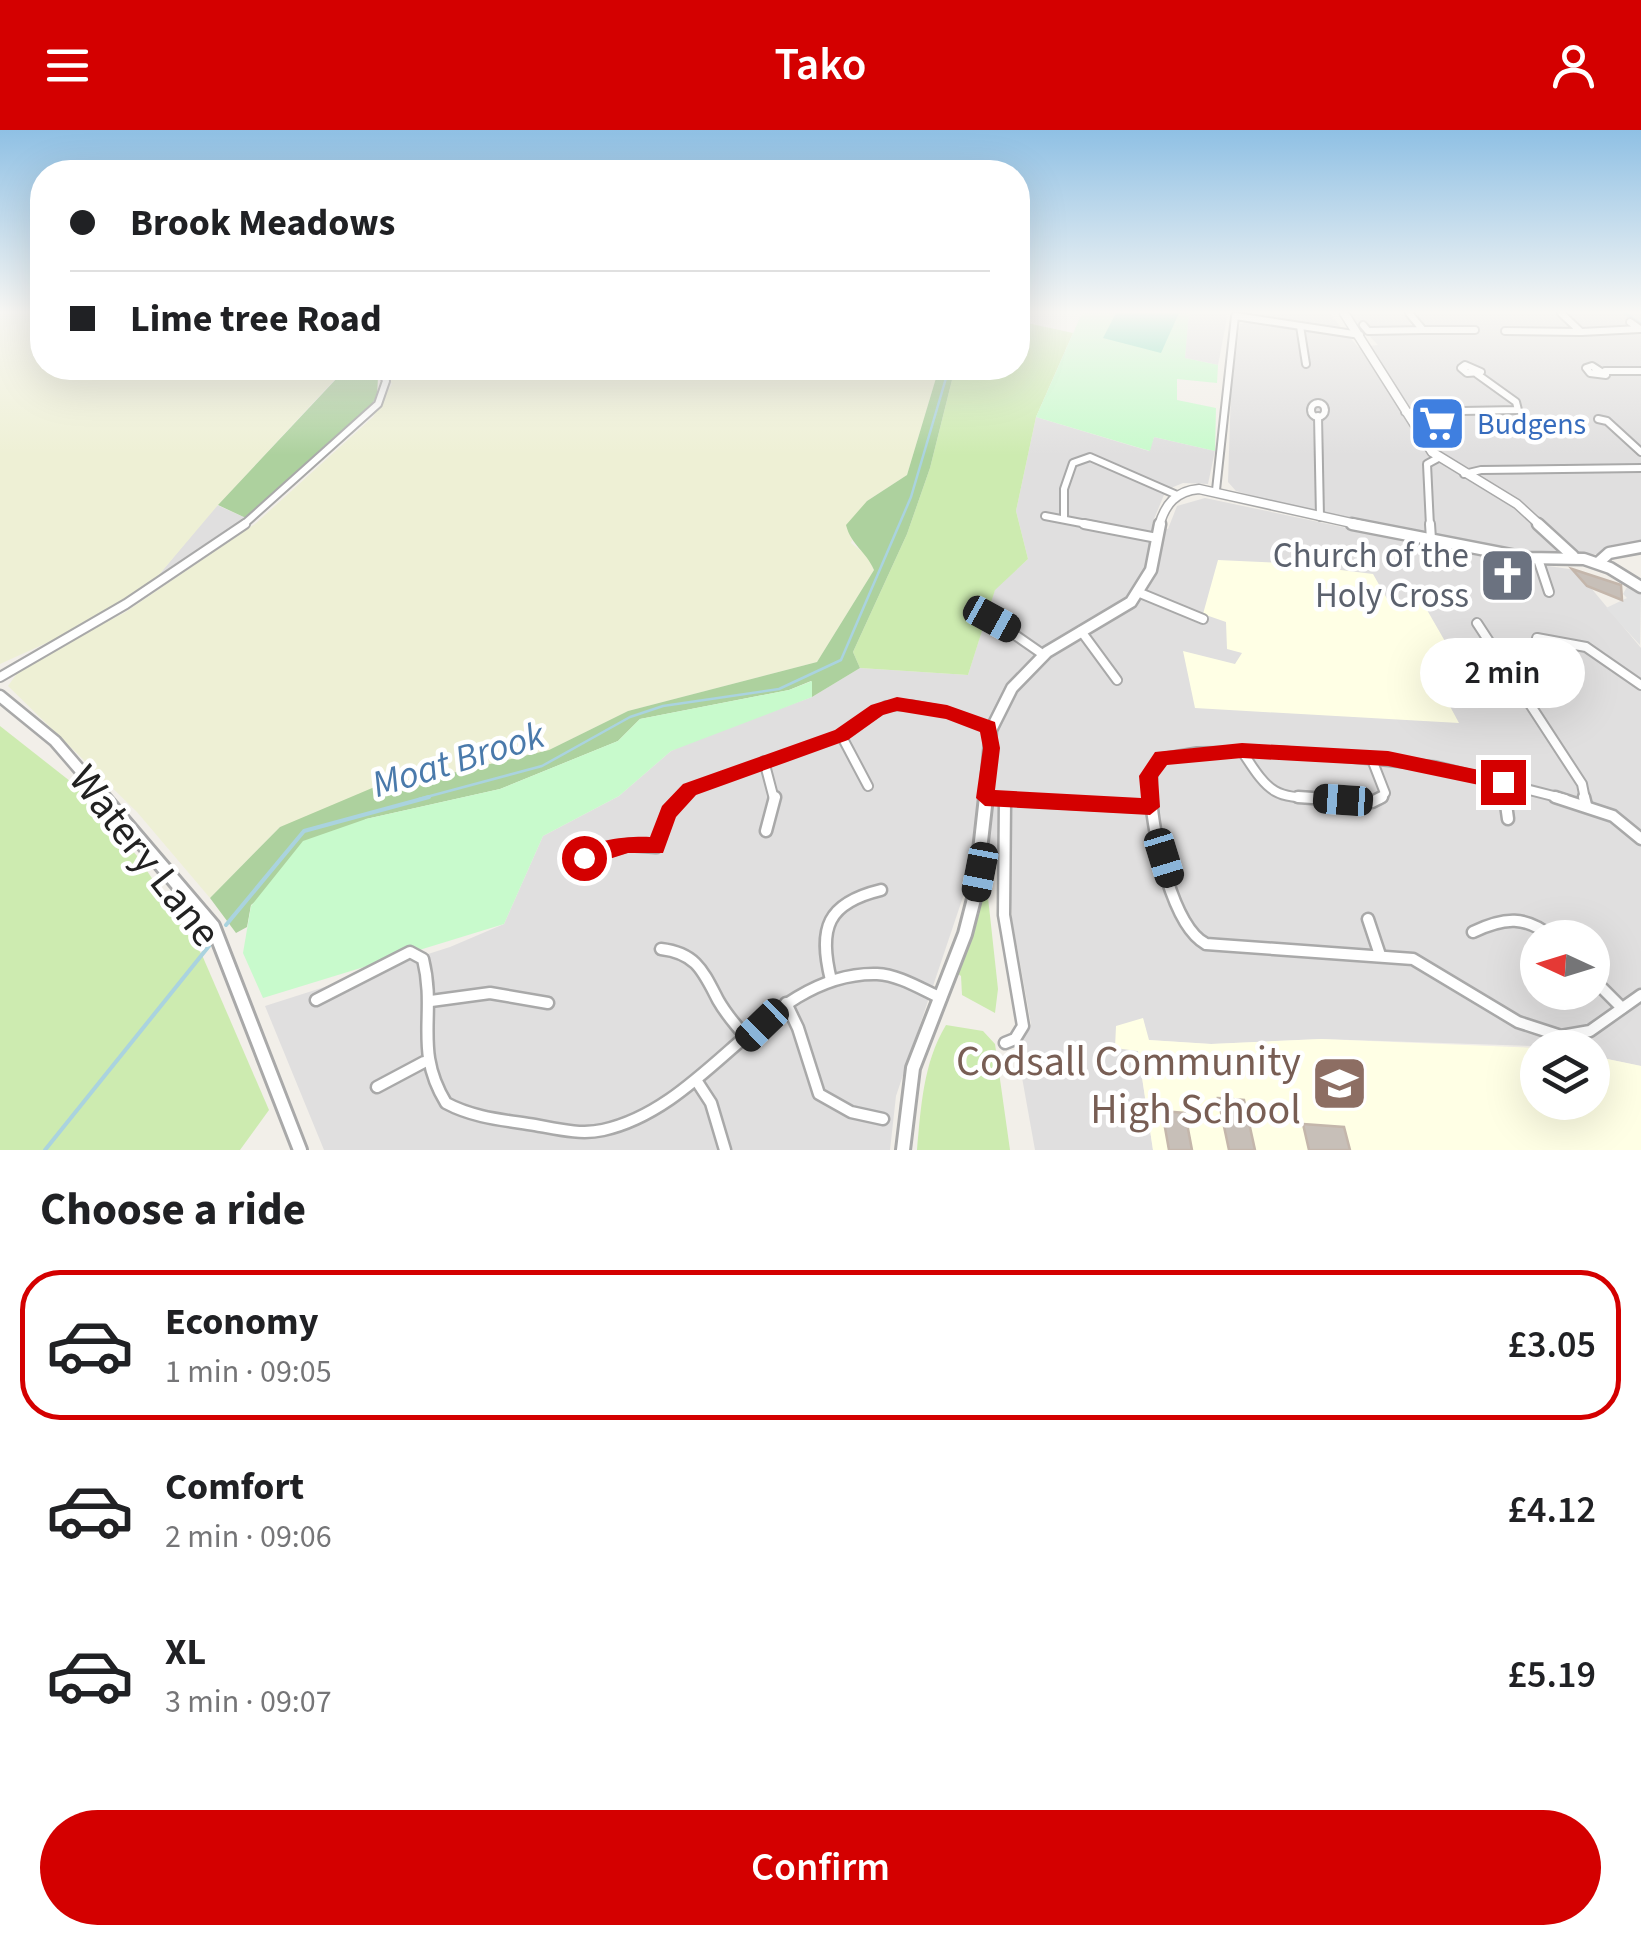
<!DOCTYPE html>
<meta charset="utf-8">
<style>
body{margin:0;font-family:"Source Sans 3",sans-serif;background:#f2f2f2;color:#202124;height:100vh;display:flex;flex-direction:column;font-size:38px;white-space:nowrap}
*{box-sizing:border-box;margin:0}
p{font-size:32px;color:#757577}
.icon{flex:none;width:55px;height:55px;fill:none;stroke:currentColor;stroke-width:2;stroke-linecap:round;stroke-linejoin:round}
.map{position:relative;height:1020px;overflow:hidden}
.side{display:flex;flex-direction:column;background:#fff;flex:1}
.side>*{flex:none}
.guide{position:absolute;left:30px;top:30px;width:1000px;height:220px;border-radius:40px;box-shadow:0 10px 40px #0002;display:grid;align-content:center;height:220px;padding:0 40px;background:#fff}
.needle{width:65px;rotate:274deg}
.controls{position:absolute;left:1520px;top:790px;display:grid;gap:20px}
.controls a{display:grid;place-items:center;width:90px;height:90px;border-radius:50%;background:#fff;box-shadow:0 10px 40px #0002;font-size:50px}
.end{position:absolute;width:45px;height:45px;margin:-22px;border:12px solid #d40000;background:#fff;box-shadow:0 0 0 5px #fff}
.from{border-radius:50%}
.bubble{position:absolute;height:70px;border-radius:35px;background:#fff;box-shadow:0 10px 40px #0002;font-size:32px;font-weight:600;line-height:70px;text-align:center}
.car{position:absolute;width:30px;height:60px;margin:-30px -15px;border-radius:12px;box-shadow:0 0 8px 2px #0007;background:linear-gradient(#222 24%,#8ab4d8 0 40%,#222 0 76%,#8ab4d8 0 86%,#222 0)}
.guide b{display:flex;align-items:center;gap:35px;height:95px;font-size:38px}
.guide b+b{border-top:2px solid #e0e0e0}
.guide i{width:25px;height:25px;background:#202124}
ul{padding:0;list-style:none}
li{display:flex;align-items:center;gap:30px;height:150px;margin:0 20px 15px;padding:0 20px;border:5px solid transparent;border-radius:40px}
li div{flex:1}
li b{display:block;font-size:38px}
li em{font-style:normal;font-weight:600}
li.selected{border-color:#d40000}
li>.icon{width:90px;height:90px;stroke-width:1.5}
h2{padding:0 40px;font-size:45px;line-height:120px}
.cta{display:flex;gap:20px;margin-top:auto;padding:20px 40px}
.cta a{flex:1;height:115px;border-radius:60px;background:#d40000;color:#fff;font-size:40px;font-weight:600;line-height:115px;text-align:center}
header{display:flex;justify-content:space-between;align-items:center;height:130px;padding:0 40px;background:#d40000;color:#fff;font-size:45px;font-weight:600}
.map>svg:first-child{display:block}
</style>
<header><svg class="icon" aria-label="menu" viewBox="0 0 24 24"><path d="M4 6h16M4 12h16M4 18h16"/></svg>Tako<svg class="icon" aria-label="person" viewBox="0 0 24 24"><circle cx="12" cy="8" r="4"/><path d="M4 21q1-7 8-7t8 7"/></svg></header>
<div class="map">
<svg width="1641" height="1020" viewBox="0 0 1641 1020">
<rect width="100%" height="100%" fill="#f2efe9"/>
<g fill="#e0dfdf" fill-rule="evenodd">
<polygon points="1189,183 1228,183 1218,235 1185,228"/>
<polygon points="1256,183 1329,183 1358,217 1378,215 1347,183 1641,183 1641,415 1588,426 1554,429 1300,380 1236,361 1228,352 1231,261 1240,194 1252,191"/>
<path d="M1036 287 1149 321 1154 307 1215 321 1208 354 1183 353 1166 360 1152 394 1168 399 1177 376 1205 368 1485 427 1576 440 1641 518V936L1593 926 1592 918 1321 909 1211 914 1148 910 1143 889 1117 907 1115 917 1138 921 1153 1020H1035L1016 914 1031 894 1012 789 1009 737 973 721 968 752 896 966 890 1020H324L265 876 450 817 504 794 543 706 619 666 671 621 694 610 812 567 860 538 968 545 995 459 1028 429 1016 381ZM1538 808H1592V862H1538Z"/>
<polygon points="217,375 248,389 152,453"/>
</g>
<g fill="#ffffe5">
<polygon points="1218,430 1285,433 1373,444 1390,474 1423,473 1465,546 1432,543 1459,593 1195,578 1183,521 1235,534 1242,523 1227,519 1226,492 1203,484"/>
<polygon points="1143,888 1149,910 1211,914 1321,909 1537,918 1538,972 1592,972 1593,926 1641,936 1641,1020 1153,1020 1138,921 1115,918 1116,896"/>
</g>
<g fill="#eef0d5">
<polygon points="0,183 42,183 42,238 369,239 352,250 337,247 218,375 152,453 53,510 0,534"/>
<polygon points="386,238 939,238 907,345 867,371 851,413 868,426 874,440 817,532 628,581 549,620 452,643 280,697 210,768 137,682 8,556 18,542 50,520 124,483 255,394 373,287 392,254"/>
</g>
<g fill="#cdebb0">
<polygon points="1018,191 1073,203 1036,287 1016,381 1028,429 995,460 968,545 860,538 853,522 907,404 930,338 955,238 1018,238"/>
<polygon points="0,596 75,655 138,727 202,825 269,980 240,1020 0,1020"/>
<polygon points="985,740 998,859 995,883 962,865 961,846 957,843 972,802"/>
<path d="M946 895 983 901 995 914 1010 1020H917C921 978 923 933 946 895Z"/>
</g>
<g fill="#add19e">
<path d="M939 238H955L930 338 907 404 853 522 860 538 812 567 811 551 789 560 640 589 618 611 500 659 366 689 251 775 247 797 236 803 210 768 280 697 384 653 452 643 549 620 628 581 817 532 874 440C866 421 851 415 846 395L867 371 907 345Z"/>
<polygon points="369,239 378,247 377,266 366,283 248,389 218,375 338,247 352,250"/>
</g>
<g fill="#c8facc">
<polygon points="1082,183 1189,183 1185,228 1218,235 1217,253 1177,249 1177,270 1216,278 1215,321 1154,307 1150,321 1036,287"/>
<polygon points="812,551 812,567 671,621 619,666 543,706 504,794 263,868 243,823 251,776 303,711 366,689 500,659 618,611 640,589 789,560"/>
</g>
<polygon fill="#88e0be" points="1116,183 1179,183 1161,223 1103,208"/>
<polygon fill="#e2e2e2" points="1627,457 1641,465 1640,515 1606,478 1627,468 1623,464"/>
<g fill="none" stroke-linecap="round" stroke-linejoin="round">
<g stroke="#aad3df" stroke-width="2.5">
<polyline points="1625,183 1641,194"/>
<polyline points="419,669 542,636 630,587 663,576 779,559 841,530 911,367 949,238"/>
</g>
<g stroke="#aad3df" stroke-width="4">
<polyline points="226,795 304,701 429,667"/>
<polyline points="45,1020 209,816"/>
</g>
</g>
<g fill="#c7bfb8" stroke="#c4b6ab" stroke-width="2.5">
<polygon points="1572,439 1621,455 1622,470 1587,456"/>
<polygon points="1218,968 1244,970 1255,1020 1229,1020"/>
<polygon points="1162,981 1185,983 1192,1020 1169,1020"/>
<polygon points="1303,994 1344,997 1350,1020 1309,1020"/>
</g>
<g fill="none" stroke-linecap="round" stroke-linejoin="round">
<defs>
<g id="minor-far2">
<polyline points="1363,195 1368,201 1423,200 1409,183"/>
<polyline points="1300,196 1306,234"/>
<polyline points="1423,200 1475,200"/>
<polyline points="1505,201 1581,202 1561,183"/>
<polyline points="1581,202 1640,199 1630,192"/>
<polygon points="1465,235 1481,242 1467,243 1461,238"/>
<polygon points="1592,236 1606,245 1590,243 1586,238"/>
<polyline points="1605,241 1641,241"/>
<circle cx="1318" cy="280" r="7"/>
<polyline points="1405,282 1518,280 1516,272 1477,244"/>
<polyline points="1318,286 1320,387"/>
<polyline points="1598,289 1607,291 1641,322"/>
<polyline points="1464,344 1481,340 1641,338"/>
<polyline points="1216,360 1235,186 1360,205"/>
<polyline points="1045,386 1097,396"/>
<polyline points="1064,389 1064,359 1073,333 1090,327 1177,365"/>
<polyline points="242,396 378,274 386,251 381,238"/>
<polyline points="1430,396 1427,334 1438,328"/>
</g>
<g id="minor-far1">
<polyline points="1084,394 1157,408"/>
<polyline points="1430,394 1431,409"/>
<polyline points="1538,429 1549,462"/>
<polyline points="1140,463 1203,489"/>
<polyline points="992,489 1041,523"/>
<polyline points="1477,493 1582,654 1585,669"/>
<polyline points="1081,501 1117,550"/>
<polyline points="1537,508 1586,517 1641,555"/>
<polyline points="0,547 126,474 245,394"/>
<polyline points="841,605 868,656"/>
<path d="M1242 621C1274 672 1277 666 1335 669"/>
<polyline points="1371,627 1385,663 1380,669"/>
<polyline points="764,631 774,669"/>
<polyline points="1503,653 1505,669"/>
<polyline points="985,668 1012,669"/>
<polyline points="681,669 690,660 841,605 886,576 910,575 947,582 988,597"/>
<polyline points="1151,669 1153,641 1162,628 1197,622 1280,621 1436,636 1565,669"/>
</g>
<g id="minor">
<path d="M1151 667C1153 704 1172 796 1206 814L1413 829 1518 892 1561 906 1590 901 1641 865"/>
<polyline points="1298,667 1372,672 1382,667"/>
<polyline points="1505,667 1508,689"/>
<polyline points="1555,667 1613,686 1641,709"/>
<polyline points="1584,667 1586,675"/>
<polyline points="985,668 1150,677"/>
<polyline points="1005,670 1004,785 1023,896 1015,909 1005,913"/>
<polyline points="766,701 775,667"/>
<polyline points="584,728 628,715 656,717 668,682 683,667"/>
<polyline points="1368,789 1380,825"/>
<path d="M1473 802C1504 787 1526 785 1553 808"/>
<path d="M661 819C696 823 703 841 718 870 726 884 737 897 748 909"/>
<polyline points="1592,848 1622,878"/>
<path d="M831 850C818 798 827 773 881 760"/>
<path d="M316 870 410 822 423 829C437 885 413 919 446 973 474 988 504 990 535 995 557 999 581 1005 603 1000 709 977 768 841 877 844 899 845 921 859 941 868"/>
<polyline points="431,871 490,863 548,873"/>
<polyline points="786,873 798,898 819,964 851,982 883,989"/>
<polyline points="698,953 711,973 725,1020"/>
<polyline points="377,957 424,932"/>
</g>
<g id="tertiary-far2">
<polyline points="1344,183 1432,322 1517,374 1541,396"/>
<path d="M1159 396C1165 374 1176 361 1199 359L1365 396"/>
</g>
<g id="tertiary-far1">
<polyline points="1352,394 1527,428 1584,429 1610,438 1641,457"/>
<polyline points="1538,394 1573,426"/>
<polyline points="1599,432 1609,423 1641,417"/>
<polyline points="0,566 55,611 105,669"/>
<polyline points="985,669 991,600 1012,558 1047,522 1131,472 1151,440 1160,394"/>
</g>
<g id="tertiary">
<polyline points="103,667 213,796 300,1020"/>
<polyline points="903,1020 913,938 965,804 975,765 986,667"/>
</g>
</defs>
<use href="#minor-far2" stroke="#a9a9a9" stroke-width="10"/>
<use href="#minor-far1" stroke="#a9a9a9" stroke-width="12"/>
<use href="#minor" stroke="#a9a9a9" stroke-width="15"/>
<use href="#tertiary-far2" stroke="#a9a9a9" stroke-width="11"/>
<use href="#tertiary-far1" stroke="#a9a9a9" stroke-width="15"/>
<use href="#tertiary" stroke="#a9a9a9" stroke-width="18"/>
<use href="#minor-far2" stroke="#fff" stroke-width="6"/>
<use href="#minor-far1" stroke="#fff" stroke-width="8"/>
<use href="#minor" stroke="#fff" stroke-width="10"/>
<use href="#tertiary-far2" stroke="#fff" stroke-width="8"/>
<use href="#tertiary-far1" stroke="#fff" stroke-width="10"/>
<use href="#tertiary" stroke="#fff" stroke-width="12"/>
</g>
<linearGradient id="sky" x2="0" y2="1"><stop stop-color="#8fc0e4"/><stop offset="0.56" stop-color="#f9f8f5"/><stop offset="1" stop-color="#f9f8f5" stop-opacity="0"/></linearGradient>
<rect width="1641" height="325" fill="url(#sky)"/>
<path fill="#d40000" d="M897 567 947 575 995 592 1000 618 995 660 1141 668 1139 646 1155 622 1242 613 1388 621 1503 645 1512 652 1503 660 1388 636 1242 628 1167 635 1158 647 1160 677 1150 685 985 676 976 668 983 618 980 602 946 589 897 581 883 585 848 610 696 665 676 687 663 723H628L584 737 577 734 574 728C585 709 629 706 650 707L662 676 683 654 835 600 871 575Z"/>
<defs>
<symbol id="supermarket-square" viewBox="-11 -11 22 22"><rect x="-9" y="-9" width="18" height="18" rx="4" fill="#3f7fe0" stroke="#fff"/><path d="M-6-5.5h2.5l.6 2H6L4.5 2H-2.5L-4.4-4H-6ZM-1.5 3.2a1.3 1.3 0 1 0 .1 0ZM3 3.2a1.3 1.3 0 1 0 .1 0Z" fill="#fff"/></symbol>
<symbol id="church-square" viewBox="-11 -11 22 22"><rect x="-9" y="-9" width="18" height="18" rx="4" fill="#6b7280" stroke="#fff"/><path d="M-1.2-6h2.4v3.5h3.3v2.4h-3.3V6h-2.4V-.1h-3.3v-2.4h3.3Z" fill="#fff"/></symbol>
<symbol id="school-square" viewBox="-11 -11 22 22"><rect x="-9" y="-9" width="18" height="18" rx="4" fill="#8d6e63" stroke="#fff"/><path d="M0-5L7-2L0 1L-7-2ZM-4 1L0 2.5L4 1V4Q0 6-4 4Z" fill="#fff"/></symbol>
</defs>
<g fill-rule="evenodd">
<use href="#supermarket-square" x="1406" y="262" width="63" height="63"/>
<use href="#church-square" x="1476" y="414" width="63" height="63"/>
<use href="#school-square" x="1308" y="922" width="63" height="63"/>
</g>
<g text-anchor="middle" stroke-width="9" stroke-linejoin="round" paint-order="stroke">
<g font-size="30" fill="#366cbe" stroke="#fff" text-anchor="start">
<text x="1477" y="304">Budgens</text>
</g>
<g font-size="35" fill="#5b616d" stroke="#fff" text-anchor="end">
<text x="1469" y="437">Church of the<tspan x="1469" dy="40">Holy Cross</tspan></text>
</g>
<g font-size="38" font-style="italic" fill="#4a7aab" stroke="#fff">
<text transform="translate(458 629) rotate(-17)" y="13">Moat Brook</text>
</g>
<g font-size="42" fill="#222" stroke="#fff">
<text transform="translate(146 725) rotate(52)" y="15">Watery Lane</text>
</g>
<g font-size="42" fill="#785e54" stroke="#fff" text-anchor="end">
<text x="1301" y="945">Codsall Community<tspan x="1301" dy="48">High School</tspan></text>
</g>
</g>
</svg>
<div class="controls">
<a><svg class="needle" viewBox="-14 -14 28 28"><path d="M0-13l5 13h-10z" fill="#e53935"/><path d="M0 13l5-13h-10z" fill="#757577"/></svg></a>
<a><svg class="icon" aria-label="layers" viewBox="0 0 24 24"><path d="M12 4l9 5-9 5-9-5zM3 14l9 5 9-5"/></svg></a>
</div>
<i class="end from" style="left:584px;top:728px"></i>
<i class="end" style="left:1503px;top:652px"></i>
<div class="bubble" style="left:1420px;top:508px;width:165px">2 min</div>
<i class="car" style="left:992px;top:489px;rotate:119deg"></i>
<i class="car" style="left:1343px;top:670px;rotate:274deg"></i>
<i class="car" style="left:1164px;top:728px;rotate:163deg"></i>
<i class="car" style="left:980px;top:742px;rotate:191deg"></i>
<i class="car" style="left:762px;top:895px;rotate:226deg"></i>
<div class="guide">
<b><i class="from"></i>Brook Meadows</b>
<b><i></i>Lime tree Road</b>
</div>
</div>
<section class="side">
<h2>Choose a ride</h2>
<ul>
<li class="selected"><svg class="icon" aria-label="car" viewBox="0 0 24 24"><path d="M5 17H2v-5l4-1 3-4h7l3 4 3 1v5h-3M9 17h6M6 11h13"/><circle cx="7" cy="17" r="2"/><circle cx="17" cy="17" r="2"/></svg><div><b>Economy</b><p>1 min · 09:05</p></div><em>£3.05</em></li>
<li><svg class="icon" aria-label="car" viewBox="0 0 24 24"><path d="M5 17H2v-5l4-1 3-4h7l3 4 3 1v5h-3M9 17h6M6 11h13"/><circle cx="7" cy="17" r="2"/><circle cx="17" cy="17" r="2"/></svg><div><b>Comfort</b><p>2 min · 09:06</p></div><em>£4.12</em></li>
<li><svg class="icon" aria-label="car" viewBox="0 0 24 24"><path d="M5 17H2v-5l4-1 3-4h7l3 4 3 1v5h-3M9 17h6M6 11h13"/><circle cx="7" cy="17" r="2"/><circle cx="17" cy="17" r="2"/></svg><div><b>XL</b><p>3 min · 09:07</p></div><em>£5.19</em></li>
</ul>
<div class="cta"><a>Confirm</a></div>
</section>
